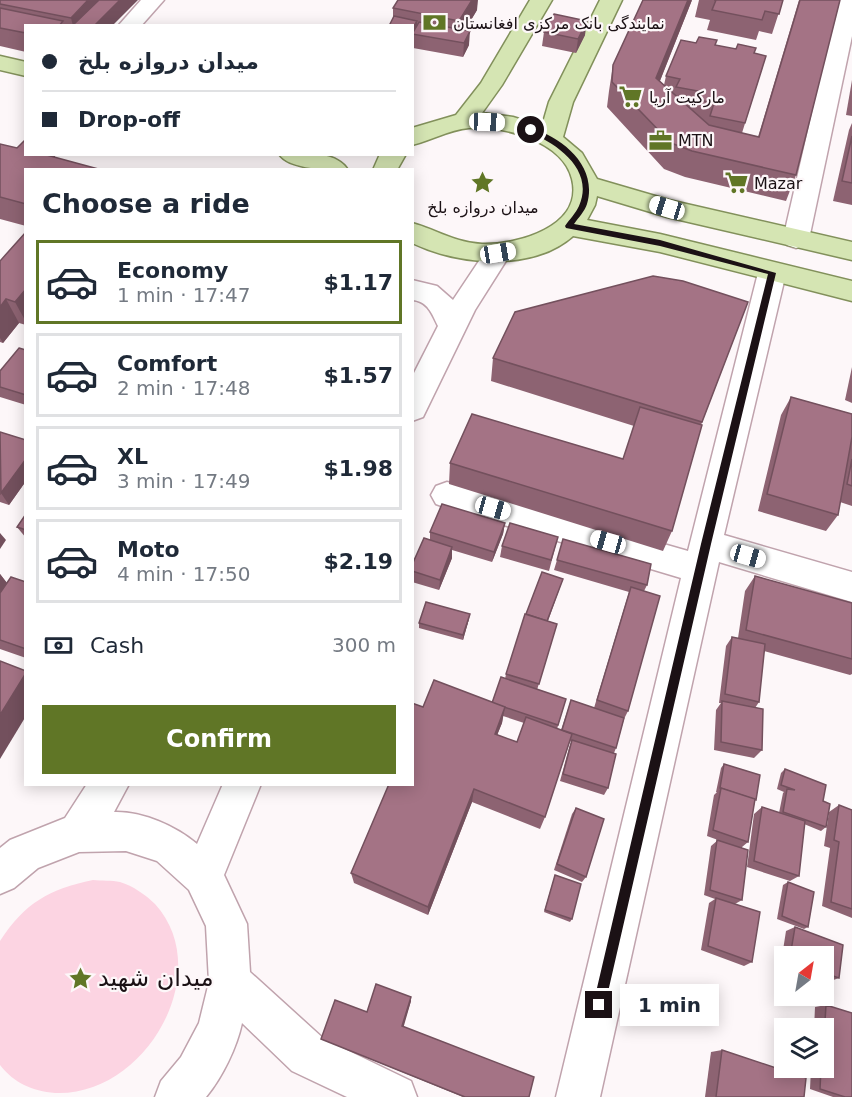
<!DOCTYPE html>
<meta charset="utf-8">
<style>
body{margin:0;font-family:"DejaVu Sans",Vazirmatn,sans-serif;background:#f6f6f7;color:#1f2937;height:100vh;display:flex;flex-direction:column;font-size:22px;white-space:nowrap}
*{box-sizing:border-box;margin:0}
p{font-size:20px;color:#747a83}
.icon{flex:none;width:33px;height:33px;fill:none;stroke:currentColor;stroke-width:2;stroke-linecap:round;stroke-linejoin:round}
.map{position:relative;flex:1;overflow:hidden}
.side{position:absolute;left:24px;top:168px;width:390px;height:618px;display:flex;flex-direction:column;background:#fff;border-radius:0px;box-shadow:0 3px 15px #0003}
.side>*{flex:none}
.hud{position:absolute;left:24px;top:24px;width:390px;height:132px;border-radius:0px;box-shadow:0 3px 15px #0003;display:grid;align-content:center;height:132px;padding:0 18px;background:#fff}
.needle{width:39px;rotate:31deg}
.fabs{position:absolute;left:774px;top:946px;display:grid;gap:12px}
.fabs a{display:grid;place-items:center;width:60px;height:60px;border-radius:0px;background:#fff;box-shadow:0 3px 15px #0003;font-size:30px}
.end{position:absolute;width:27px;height:27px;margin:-14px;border:8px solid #1b1115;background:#fff;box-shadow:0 0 0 3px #fff}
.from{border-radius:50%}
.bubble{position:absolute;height:42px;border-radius:0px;background:#fff;box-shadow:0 3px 15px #0003;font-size:20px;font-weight:800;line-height:42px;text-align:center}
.car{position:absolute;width:18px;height:36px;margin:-18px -9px;border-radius:8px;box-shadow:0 0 4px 2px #0007;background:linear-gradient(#fff 24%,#345 0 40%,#fff 0 76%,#345 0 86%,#fff 0)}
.hud b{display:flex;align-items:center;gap:21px;height:57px;font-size:22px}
.hud b+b{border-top:2px solid #e0e1e3}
.hud i{width:15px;height:15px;background:#1f2937}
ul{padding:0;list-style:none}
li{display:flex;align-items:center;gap:18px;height:84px;margin:0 12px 9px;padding:0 6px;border:3px solid #e0e1e3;border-radius:0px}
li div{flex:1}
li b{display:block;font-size:22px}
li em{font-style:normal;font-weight:800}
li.current{border-color:#607626}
li>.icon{width:54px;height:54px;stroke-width:1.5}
h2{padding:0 18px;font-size:27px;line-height:72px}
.pay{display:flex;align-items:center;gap:15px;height:66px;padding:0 18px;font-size:22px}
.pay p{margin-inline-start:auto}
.button{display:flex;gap:12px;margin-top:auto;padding:12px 18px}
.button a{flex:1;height:69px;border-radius:0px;background:#607626;color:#fff;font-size:24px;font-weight:800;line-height:69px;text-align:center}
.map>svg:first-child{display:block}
</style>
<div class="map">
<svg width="852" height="1097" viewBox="0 0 852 1097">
<rect width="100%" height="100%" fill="#fdf7f9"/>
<path fill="#fcd4e2" d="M93 880C102 881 112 880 120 882 133 886 146 895 155 904 217 972 145 1097 55 1093 32 1091 14 1083 0 1065V941C25 903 49 889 93 880Z"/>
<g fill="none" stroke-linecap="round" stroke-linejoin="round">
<defs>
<g id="minor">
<polygon points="141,0 164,0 141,26 118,26"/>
<polygon points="838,0 852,0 852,36 809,239 805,245 796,248 787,245 783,239"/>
<path d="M498 244 507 246 511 253 475 310 423 417 412 421V377L438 326C432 314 428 301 412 300V280L437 286 453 300 489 246Z"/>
<polygon points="772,263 782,266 786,273 724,535 852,572 852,602 719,562 600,1097 556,1097 681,578 447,508 436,504 431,495 436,486 447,482 688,551 758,273 762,266"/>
<path d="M87 784H129L114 812C142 811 176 826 197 844L223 784H261L224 875 247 924 250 972 324 1039 411 1081 417 1097H347L292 1071 242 1023C237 1047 222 1078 206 1097H155L161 1081 181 1057 199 1023 209 982 206 926 189 890 157 861 126 851 79 852 38 868 14 888 0 894V848L10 840 65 818Z"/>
</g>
<g id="major">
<path d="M530 0H552L502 85 482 113 513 117 542 126 549 102 600 0H622L573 102 563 137 582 153 597 179 669 200 852 242V260L667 217 597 196 595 205 587 220 660 234 852 281V301L660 252 573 236C532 272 458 265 412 243V223C437 230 456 243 482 244 517 245 584 227 572 179 563 141 502 125 469 128 448 130 432 140 412 145V128L456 115 481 83Z"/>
<polygon points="0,56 26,62 26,76 0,70"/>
<path d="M279 154C300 154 335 149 348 170 331 170 289 170 279 154Z"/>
<polygon points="380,154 406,154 397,170 373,170"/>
</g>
</defs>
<use href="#minor" stroke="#c0a3ad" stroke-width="3"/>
<use href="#major" stroke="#82905b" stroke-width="3"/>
<use href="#minor" fill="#fff" fill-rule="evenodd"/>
<use href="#major" fill="#d5e5b3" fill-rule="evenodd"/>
</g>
<g fill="#8d6372" fill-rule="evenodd">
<polygon points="0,0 112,26 26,26 26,52 0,46"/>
<polygon points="692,0 660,81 664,85 666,76 696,43 716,45 766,56 742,133 758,137 799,0 840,0 796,175 786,201 685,177 664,169 607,107 609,91 613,65"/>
<polygon points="699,0 783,0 772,34 759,31 756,40 707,30 710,20 695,17"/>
<polygon points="393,8 477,10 465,30 469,45 463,57 413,48 412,26 393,18"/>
<polygon points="544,32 585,35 576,53 542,46"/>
<polygon points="852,80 852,116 846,115"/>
<polygon points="852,123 852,205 833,201 849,130"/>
<polygon points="0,144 26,154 54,154 55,158 26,170 26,226 0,219"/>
<polygon points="26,232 26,325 19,323 3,343 0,342 0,261"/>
<polygon points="748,302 701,425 672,531 663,551 449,484 450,463 623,459 634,426 491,381 493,358"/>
<polygon points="26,350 26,405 0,397 0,371"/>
<polygon points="852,367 852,403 845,400"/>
<polygon points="791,397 852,414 852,506 840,502 838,515 826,531 758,511 781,415"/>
<polygon points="0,432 26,440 26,481 9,505 0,502"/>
<polygon points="26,514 26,538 17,527"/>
<polygon points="505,523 503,534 492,562 452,550 452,558 439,590 412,582 412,565 430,540 430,532"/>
<polygon points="558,537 549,571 500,557 502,546"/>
<path d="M557 560 647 585 644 591 628 711 624 719 616 748 614 753 608 788 604 795 560 781 569 748 571 742 570 741 545 817 540 829 472 802 428 915 354 883 351 873 423 707 492 703 505 679 506 674 563 579 548 621 557 624 537 690 566 699 557 729 561 730 571 700 594 708 629 592 554 570ZM503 716 524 723 517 742 497 735 502 723Z"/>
<polygon points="0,574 7,583 26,582 26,658 0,649"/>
<polygon points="755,576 852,603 852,674 850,675 764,651 759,702 755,708 762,750 754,758 714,750 716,710 721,703 719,703 726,646 732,637 738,638 745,591"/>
<polygon points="469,619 463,640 419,628 419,623"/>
<polygon points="724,764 756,800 755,800 748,842 742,847 742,900 735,904 752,962 744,966 701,950 709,903 715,899 704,895 711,846 718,840 707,836 714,795 717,792 716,792 721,768"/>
<polygon points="785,769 823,801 826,827 821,831 804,824 799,876 790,881 747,867 754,814 762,807 779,813 783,793 784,792 777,789 781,773"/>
<polygon points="839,805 852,810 852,918 822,906 830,848 824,846 829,812"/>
<polygon points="576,808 586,877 582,882 554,870 572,814"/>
<polygon points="555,875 572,919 570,922 544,912"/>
<polygon points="788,882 808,927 804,929 777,919 783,885"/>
<polygon points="795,927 843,945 839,978 828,982 824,980 824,957 784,957 784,964 781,963 786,931"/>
<polygon points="411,1001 403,1026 529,1097 463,1097 321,1039 367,1012"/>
<polygon points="826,1005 852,1097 833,1097 810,1089 811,1068 824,1068 824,1029 814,1029 815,1007"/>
<polygon points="722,1050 804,1097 705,1097 711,1052"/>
</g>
<g fill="#73505d">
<polygon points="88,0 104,0 73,26 71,18"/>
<polygon points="120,0 138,0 112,26 94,26"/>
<polygon points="472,0 478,0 477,10 458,42 459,21"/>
<polygon points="688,0 692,0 651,103 656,78"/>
<polygon points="417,21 417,34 412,34 412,29"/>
<polygon points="587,21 585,35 576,53 578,39"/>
<polygon points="470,31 469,45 463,57 464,43"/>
<polygon points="39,154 54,154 59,168"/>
<polygon points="26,289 26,322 15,302"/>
<polygon points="6,299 19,323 3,343 0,338 0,307"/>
<polygon points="26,459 26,481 9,505 1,493"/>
<polygon points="505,523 503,534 492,562 494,552"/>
<polygon points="0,533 6,540 0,549"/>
<polygon points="452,547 452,558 439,590 440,580"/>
<polygon points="0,574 10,587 0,602"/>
<polygon points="470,614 469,619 463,640 463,635"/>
<polygon points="26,673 26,716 0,759 0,715"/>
<polygon points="505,707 502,723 492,748 495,734"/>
<polygon points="474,789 472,802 428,915 428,907"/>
<polygon points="411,997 411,1001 403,1029 402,1026"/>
</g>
<g fill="#a47385" stroke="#73505d" stroke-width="1.5">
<polygon points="0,0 88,0 71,18 0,4"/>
<polygon points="99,0 120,0 94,26 72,26"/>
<polygon points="398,0 472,0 459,21 393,8"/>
<polygon points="643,0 688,0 656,78 709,125 759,137 800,0 840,0 796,175 692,151 671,143 612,82 613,65"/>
<polygon points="714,0 783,0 779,14 765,11 762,20 712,10 716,0"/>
<polygon points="0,8 63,21 59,26 26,26 26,33 0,28"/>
<polygon points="554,14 587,21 578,39 544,32"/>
<polygon points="394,16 417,21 412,29 412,26 389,26"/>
<polygon points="419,22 470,31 464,43 412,34"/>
<polygon points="699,37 717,40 715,45 736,49 738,44 756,48 754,53 766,56 745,123 710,116 714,103 695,99 698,91 676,87 680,79 666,76 681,40 696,43"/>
<polygon points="852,136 852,183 842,181"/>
<polygon points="26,139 26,154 43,154 102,170 26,170 26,204 0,197 0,144 17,148"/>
<polygon points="26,232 26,289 15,302 6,299 0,307 0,261"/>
<polygon points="653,276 683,281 748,302 702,422 493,358 515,312"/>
<polygon points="19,348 26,350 26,395 0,387 0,371"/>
<polygon points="791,397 852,414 852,437 838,515 767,494"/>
<polygon points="640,407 702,425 672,531 450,463 472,414 623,459"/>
<polygon points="0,432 26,440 26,459 1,493"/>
<polygon points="852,459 852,486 847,484"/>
<polygon points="442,504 505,523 494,552 430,532"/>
<polygon points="26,514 26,530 17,527"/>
<polygon points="510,523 558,537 551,560 502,546"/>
<polygon points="424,538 452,547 440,580 412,571 412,565"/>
<polygon points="563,539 651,564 647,585 557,560"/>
<polygon points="542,572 563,579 547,621 526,614"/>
<polygon points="755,576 852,603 852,659 746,630"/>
<polygon points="11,577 26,582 26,649 0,640 0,593"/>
<polygon points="631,587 660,596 628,711 597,700"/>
<polygon points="426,602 470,614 463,635 419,623"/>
<polygon points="525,614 557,624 539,684 506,674"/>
<polygon points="732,637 765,644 759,702 725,694"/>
<polygon points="0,661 26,671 26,673 0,715"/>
<polygon points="501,677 566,699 558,725 492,703"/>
<polygon points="434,680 505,707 495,734 517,742 526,717 572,734 545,817 474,789 428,907 351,873 389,784 412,784 412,703 423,707"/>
<polygon points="571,700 624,718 616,748 562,730"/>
<polygon points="722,701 763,709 762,750 721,742"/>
<polygon points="572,740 616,754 608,788 563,774"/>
<polygon points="724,764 760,775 756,800 720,788"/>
<polygon points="785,769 826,785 823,801 830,804 826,827 783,812 787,789 795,790 781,785"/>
<polygon points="721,788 755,799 748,842 713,830"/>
<polygon points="839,805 852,810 852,909 831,902 839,842 834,840"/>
<polygon points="762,807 805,821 799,876 754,861"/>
<polygon points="576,808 604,819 586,877 557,864"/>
<polygon points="717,840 748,850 742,900 710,890"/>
<polygon points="555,875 581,884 572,919 545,910"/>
<polygon points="788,882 814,892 808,927 782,916"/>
<polygon points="716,898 760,912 752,962 708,946"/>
<polygon points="795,927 843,945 839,978 824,973 824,957 790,957"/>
<polygon points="376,984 411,997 402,1026 534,1077 529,1097 465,1097 321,1039 335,1000 367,1012"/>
<polygon points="826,1005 852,1013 852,1097 845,1097 820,1089 821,1068 824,1068 824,1037"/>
<polygon points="722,1050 806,1078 804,1097 716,1097"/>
</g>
<path fill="#1b1115" d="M531 128C563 138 598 166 587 204 585 211 578 218 574 224L660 240 776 273 711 544 605 1005 604 1010 599 1011 595 1010 593 1005 701 544 768 274 660 246 566 228 565 226C569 220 576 213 579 206 595 170 557 143 528 132Z"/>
<defs>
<symbol id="bank-bare" viewBox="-9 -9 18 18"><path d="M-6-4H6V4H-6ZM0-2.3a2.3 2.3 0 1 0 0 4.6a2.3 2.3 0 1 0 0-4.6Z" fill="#607626" stroke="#fdf7f9" stroke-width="2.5" paint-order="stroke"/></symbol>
<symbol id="supermarket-bare" viewBox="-9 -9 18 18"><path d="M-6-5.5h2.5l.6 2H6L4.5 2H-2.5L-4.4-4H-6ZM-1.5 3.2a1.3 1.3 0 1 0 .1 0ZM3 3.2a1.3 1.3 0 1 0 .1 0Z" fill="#607626" stroke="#fdf7f9" stroke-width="2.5" paint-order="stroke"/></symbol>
<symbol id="office-bare" viewBox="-9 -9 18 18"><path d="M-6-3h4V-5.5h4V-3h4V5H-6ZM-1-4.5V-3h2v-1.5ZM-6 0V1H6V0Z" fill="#607626" stroke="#fdf7f9" stroke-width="2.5" paint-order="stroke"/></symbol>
<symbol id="sight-bare" viewBox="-9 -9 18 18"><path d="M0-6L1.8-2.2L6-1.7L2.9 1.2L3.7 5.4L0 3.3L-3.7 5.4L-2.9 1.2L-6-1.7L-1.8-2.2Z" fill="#607626" stroke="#fdf7f9" stroke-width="2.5" paint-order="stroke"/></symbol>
</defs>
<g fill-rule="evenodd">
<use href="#bank-bare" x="418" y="6" width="33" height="33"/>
<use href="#supermarket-bare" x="614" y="80" width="33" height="33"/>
<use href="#office-bare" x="644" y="124" width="33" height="33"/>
<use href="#sight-bare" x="466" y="166" width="33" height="33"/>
<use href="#supermarket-bare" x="720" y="166" width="33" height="33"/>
<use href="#sight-bare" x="64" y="962" width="33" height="33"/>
</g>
<g text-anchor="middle" stroke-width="4.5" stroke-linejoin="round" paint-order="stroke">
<g font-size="16" fill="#1b1115" stroke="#fdf7f9" text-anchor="start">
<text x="453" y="29">نمایندگی بانک مرکزی افغانستان</text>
<text x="649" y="103">مارکیت آریا</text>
<text x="678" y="146">MTN</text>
<text x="754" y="189">Mazar</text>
<text x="483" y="213" text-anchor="middle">میدان دروازه بلخ</text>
</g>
<g font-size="24" fill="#1b1115" stroke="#fdf7f9" text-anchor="start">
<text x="98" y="986">میدان شهید</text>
</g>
</g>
</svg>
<div class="fabs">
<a><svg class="needle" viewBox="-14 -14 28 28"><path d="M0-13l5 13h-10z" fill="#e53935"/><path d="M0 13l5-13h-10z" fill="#747a83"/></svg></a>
<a><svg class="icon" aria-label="layers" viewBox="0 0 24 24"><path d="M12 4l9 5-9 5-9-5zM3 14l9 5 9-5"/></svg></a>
</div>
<i class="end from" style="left:531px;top:130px"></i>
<i class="end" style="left:599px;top:1005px"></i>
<div class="bubble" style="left:620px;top:984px;width:99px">1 min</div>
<i class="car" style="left:487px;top:122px;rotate:92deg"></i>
<i class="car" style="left:667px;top:208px;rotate:287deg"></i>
<i class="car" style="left:498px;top:253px;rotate:81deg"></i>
<i class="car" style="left:493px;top:508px;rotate:106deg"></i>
<i class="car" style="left:608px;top:542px;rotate:286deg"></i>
<i class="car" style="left:748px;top:556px;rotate:106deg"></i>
<div class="hud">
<b><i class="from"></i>میدان دروازه بلخ</b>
<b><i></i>Drop-off</b>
</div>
<section class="side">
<h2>Choose a ride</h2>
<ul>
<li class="current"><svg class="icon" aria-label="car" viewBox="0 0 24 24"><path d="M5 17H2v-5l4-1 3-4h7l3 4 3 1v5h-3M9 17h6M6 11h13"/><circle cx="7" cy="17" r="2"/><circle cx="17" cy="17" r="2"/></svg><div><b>Economy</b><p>1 min · 17:47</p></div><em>$1.17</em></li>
<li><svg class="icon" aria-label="car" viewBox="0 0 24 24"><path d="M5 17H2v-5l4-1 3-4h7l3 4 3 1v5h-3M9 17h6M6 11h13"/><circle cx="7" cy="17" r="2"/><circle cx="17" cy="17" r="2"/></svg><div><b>Comfort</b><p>2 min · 17:48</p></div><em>$1.57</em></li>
<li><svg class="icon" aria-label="car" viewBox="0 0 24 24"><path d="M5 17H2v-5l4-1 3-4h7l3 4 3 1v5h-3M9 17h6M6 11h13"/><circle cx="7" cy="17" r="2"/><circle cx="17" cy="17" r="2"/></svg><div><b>XL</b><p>3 min · 17:49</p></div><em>$1.98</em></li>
<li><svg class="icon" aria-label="car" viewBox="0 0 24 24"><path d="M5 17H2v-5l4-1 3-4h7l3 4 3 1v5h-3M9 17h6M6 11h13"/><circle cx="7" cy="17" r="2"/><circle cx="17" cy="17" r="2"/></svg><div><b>Moto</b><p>4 min · 17:50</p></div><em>$2.19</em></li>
</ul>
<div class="pay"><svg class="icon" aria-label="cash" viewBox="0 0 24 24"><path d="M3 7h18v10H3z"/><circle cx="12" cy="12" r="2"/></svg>Cash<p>300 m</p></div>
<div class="button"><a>Confirm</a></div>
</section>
</div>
